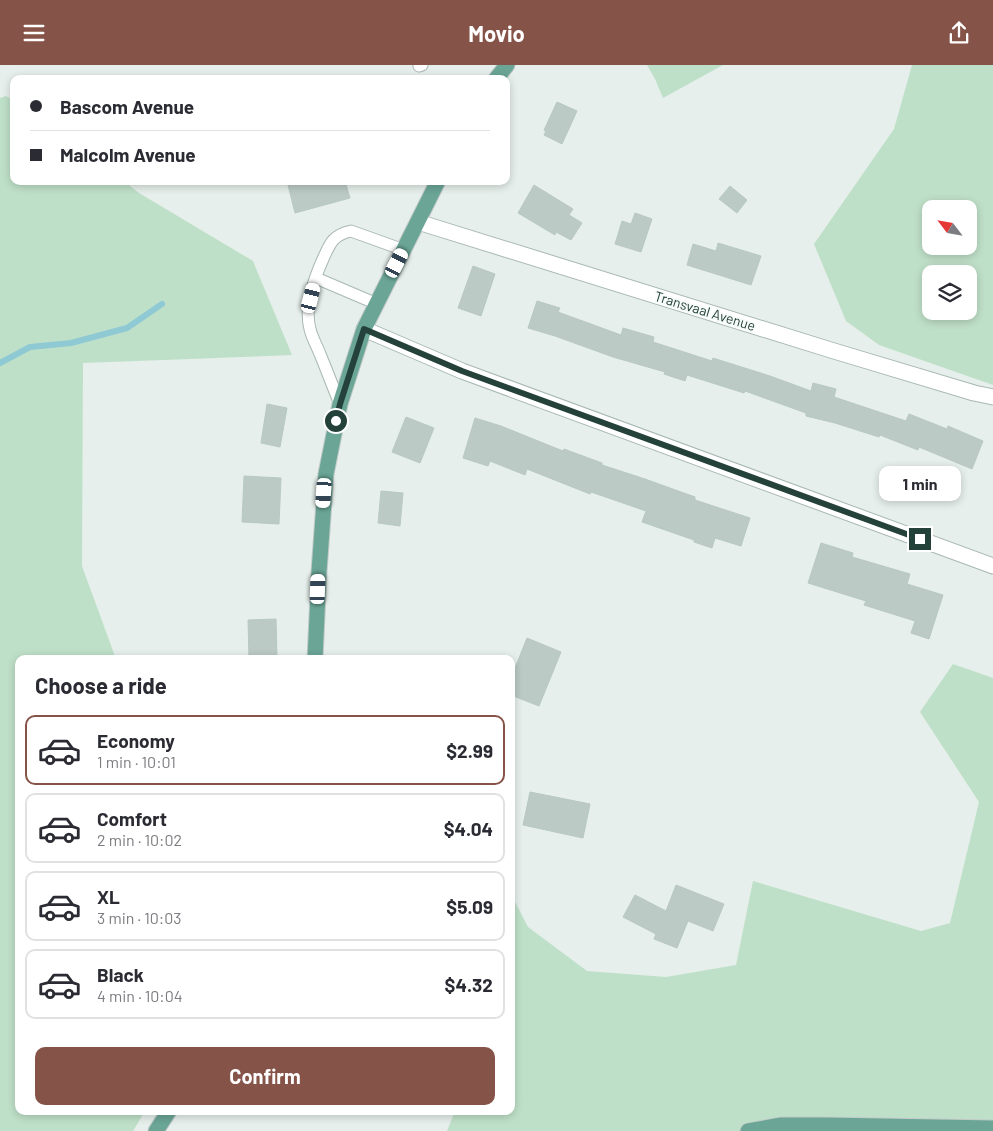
<!DOCTYPE html>
<meta charset="utf-8">
<style>
body{margin:0;font-family:Barlow,sans-serif;background:#f7f7f7;color:#2b2b33;height:100vh;display:flex;flex-direction:column;font-size:19px;white-space:nowrap}
*{box-sizing:border-box;margin:0}
p{font-size:16px;color:#7c7c81}
.icon{flex:none;width:28px;height:28px;fill:none;stroke:currentColor;stroke-width:2;stroke-linecap:round;stroke-linejoin:round}
.map{position:relative;flex:1;overflow:hidden}
.panel{position:absolute;left:15px;top:590px;width:500px;height:460px;display:flex;flex-direction:column;background:#fff;border-radius:10px;box-shadow:0 2px 8px #0003}
.panel>*{flex:none}
.guide{position:absolute;left:10px;top:10px;width:500px;height:110px;border-radius:10px;box-shadow:0 2px 8px #0003;display:grid;align-content:center;height:110px;padding:0 20px;background:#fff}
.needle{width:32px;rotate:301deg}
.fabs{position:absolute;left:922px;top:135px;display:grid;gap:10px}
.fabs a{display:grid;place-items:center;width:55px;height:55px;border-radius:10px;background:#fff;box-shadow:0 2px 8px #0003;font-size:25px}
.end{position:absolute;width:22px;height:22px;margin:-11px;border:6px solid #24423a;background:#fff;box-shadow:0 0 0 2px #fff}
.from{border-radius:50%}
.bubble{position:absolute;height:35px;border-radius:10px;background:#fff;box-shadow:0 2px 8px #0003;font-size:16px;font-weight:700;line-height:35px;text-align:center}
.car{position:absolute;width:15px;height:30px;margin:-15px -8px;border-radius:6px;box-shadow:0 0 4px 1px #0007;background:linear-gradient(#fff 24%,#345 0 40%,#fff 0 76%,#345 0 86%,#fff 0)}
.guide b{display:flex;align-items:center;gap:18px;height:48px;font-size:19px}
.guide b+b{border-top:1px solid #e1e1e2}
.guide i{width:12px;height:12px;background:#2b2b33}
ul{padding:0;list-style:none}
li{display:flex;align-items:center;gap:15px;height:70px;margin:0 10px 8px;padding:0 10px;border:2px solid #e1e1e2;border-radius:10px}
li div{flex:1}
li b{display:block;font-size:19px}
li em{font-style:normal;font-weight:700}
li.current{border-color:#855347}
li>.icon{width:45px;height:45px;stroke-width:1.5}
h2{padding:0 20px;font-size:22px;line-height:60px}
.primary-button{display:flex;gap:10px;margin-top:auto;padding:10px 20px}
.primary-button a{flex:1;height:58px;border-radius:10px;background:#855347;color:#fff;font-size:20px;font-weight:700;line-height:58px;text-align:center}
header{display:flex;justify-content:space-between;align-items:center;height:65px;padding:0 20px;background:#855347;color:#fff;font-size:22px;font-weight:700}
.map>svg:first-child{display:block}
</style>
<header><svg class="icon" aria-label="menu" viewBox="0 0 24 24"><path d="M4 6h16M4 12h16M4 18h16"/></svg>Movio<svg class="icon" aria-label="share" viewBox="0 0 24 24"><path d="M12 15V3M7 8l5-5 5 5M5 13v7h14v-7"/></svg></header>
<div class="map">
<svg width="993" height="1066" viewBox="0 0 993 1066">
<rect width="100%" height="100%" fill="#e6efeb"/>
<g fill="#bfe0c8" fill-rule="evenodd">
<polygon points="647,0 723,0 663,33 655,14"/>
<path d="M912 0H993V320L879 280 846 256 814 179 894 64ZM931 144H969V181H931ZM931 209H969V246H931Z"/>
<polygon points="6,31 14,36 14,116 124,116 139,128 253,196 292,290 83,298 82,501 116,594 19,594 19,1046 145,1046 133,1066 0,1066 0,33"/>
<polygon points="953,599 993,613 993,1066 447,1066 455,1046 511,1046 511,829 528,862 587,906 666,912 736,900 753,816 921,866 950,858 979,737 920,647"/>
</g>
<g fill="none" stroke-linecap="round" stroke-linejoin="round">
<polyline stroke="#8ec9d4" stroke-width="6" points="0,298 30,282 71,278 127,263 162,239"/>
</g>
<g fill="#bbcac4" stroke="#b8c9c2">
<polygon points="557,37 577,46 562,79 544,70 546,66 544,65"/>
<polygon points="287,116 345,116 350,133 295,148"/>
<polygon points="534,120 573,144 569,150 582,158 571,175 556,167 555,170 518,148"/>
<polygon points="730,121 747,135 737,148 719,134"/>
<polygon points="635,148 652,154 641,187 615,179 622,156 631,159"/>
<polygon points="718,178 761,191 751,220 687,200 693,179 716,186"/>
<polygon points="473,201 495,209 481,251 458,243"/>
<polygon points="537,236 560,243 558,247 621,270 623,263 654,272 653,277 712,296 713,293 770,311 811,326 813,318 836,324 834,332 906,356 909,349 947,364 948,361 983,376 972,404 919,382 918,385 880,370 879,372 835,358 806,351 806,348 745,326 744,328 687,310 685,316 664,309 665,307 613,292 555,271 528,263"/>
<polygon points="267,339 287,343 280,382 261,378"/>
<polygon points="406,352 434,363 420,398 392,387"/>
<polygon points="475,353 501,361 563,386 564,384 602,398 602,400 645,414 695,432 695,435 750,453 741,481 715,473 712,483 694,477 694,475 642,457 646,446 591,427 590,429 527,404 525,410 490,396 488,401 463,393"/>
<polygon points="244,411 281,413 279,459 242,457"/>
<polygon points="381,426 403,428 400,461 378,458"/>
<polygon points="821,478 853,488 852,492 910,509 907,519 943,530 929,574 911,568 915,556 864,540 866,536 808,518"/>
<polygon points="276,554 277,592 249,593 248,555"/>
<polygon points="527,573 561,587 539,641 511,630 511,613"/>
<polygon points="530,727 590,739 583,773 523,760"/>
<polygon points="676,820 724,839 713,866 688,856 677,883 654,874 656,869 623,852 635,830 666,846"/>
</g>
<g fill="none" stroke-linecap="round" stroke-linejoin="round">
<defs>
<g id="service">
<polyline points="419,1 422,0"/>
<polyline points="316,213 377,239"/>
<path d="M340 339C333 322 327 306 320 289 317 281 312 273 310 264 304 242 314 214 323 194 330 178 333 170 351 166L404 185"/>
</g>
<g id="minor">
<polyline points="418,157 834,286 974,328 993,332"/>
<polyline points="364,264 462,306 993,501"/>
</g>
<g id="primary">
<polyline points="496,14 507,0"/>
<polyline points="315,594 319,507 326,409 340,339 364,264 438,116"/>
<polyline points="156,1066 169,1046"/>
<polyline points="748,1066 781,1060 827,1060 993,1063"/>
</g>
</defs>
<use href="#service" stroke="#a8b8b2" stroke-width="13"/>
<use href="#minor" stroke="#a8b8b2" stroke-width="17"/>
<use href="#primary" stroke="#c2cac8" stroke-width="17"/>
<use href="#service" stroke="#fff" stroke-width="11"/>
<use href="#minor" stroke="#fff" stroke-width="15"/>
<use href="#primary" stroke="#6aa596" stroke-width="15"/>
</g>
<g fill="none" stroke-linecap="round" stroke-linejoin="round">
<polyline stroke="#24423a" stroke-width="6" points="336,356 340,339 364,264 462,306 920,474"/>
</g>
<g text-anchor="middle" stroke-width="4" stroke-linejoin="round" paint-order="stroke">
<g font-size="14" fill="#24423a" stroke="#f7fbf9">
<text transform="translate(705 246) rotate(17)" y="5">Transvaal Avenue</text>
</g>
</g>
</svg>
<div class="fabs">
<a><svg class="needle" viewBox="-14 -14 28 28"><path d="M0-13l5 13h-10z" fill="#e53935"/><path d="M0 13l5-13h-10z" fill="#7c7c81"/></svg></a>
<a><svg class="icon" aria-label="layers" viewBox="0 0 24 24"><path d="M12 4l9 5-9 5-9-5zM3 14l9 5 9-5"/></svg></a>
</div>
<i class="end from" style="left:336px;top:356px"></i>
<i class="end" style="left:920px;top:474px"></i>
<div class="bubble" style="left:879px;top:401px;width:82px">1 min</div>
<i class="car" style="left:397px;top:198px;rotate:27deg"></i>
<i class="car" style="left:311px;top:233px;rotate:14deg"></i>
<i class="car" style="left:324px;top:428px;rotate:184deg"></i>
<i class="car" style="left:318px;top:524px;rotate:2deg"></i>
<div class="guide">
<b><i class="from"></i>Bascom Avenue</b>
<b><i></i>Malcolm Avenue</b>
</div>
<section class="panel">
<h2>Choose a ride</h2>
<ul>
<li class="current"><svg class="icon" aria-label="car" viewBox="0 0 24 24"><path d="M5 17H2v-5l4-1 3-4h7l3 4 3 1v5h-3M9 17h6M6 11h13"/><circle cx="7" cy="17" r="2"/><circle cx="17" cy="17" r="2"/></svg><div><b>Economy</b><p>1 min · 10:01</p></div><em>$2.99</em></li>
<li><svg class="icon" aria-label="car" viewBox="0 0 24 24"><path d="M5 17H2v-5l4-1 3-4h7l3 4 3 1v5h-3M9 17h6M6 11h13"/><circle cx="7" cy="17" r="2"/><circle cx="17" cy="17" r="2"/></svg><div><b>Comfort</b><p>2 min · 10:02</p></div><em>$4.04</em></li>
<li><svg class="icon" aria-label="car" viewBox="0 0 24 24"><path d="M5 17H2v-5l4-1 3-4h7l3 4 3 1v5h-3M9 17h6M6 11h13"/><circle cx="7" cy="17" r="2"/><circle cx="17" cy="17" r="2"/></svg><div><b>XL</b><p>3 min · 10:03</p></div><em>$5.09</em></li>
<li><svg class="icon" aria-label="car" viewBox="0 0 24 24"><path d="M5 17H2v-5l4-1 3-4h7l3 4 3 1v5h-3M9 17h6M6 11h13"/><circle cx="7" cy="17" r="2"/><circle cx="17" cy="17" r="2"/></svg><div><b>Black</b><p>4 min · 10:04</p></div><em>$4.32</em></li>
</ul>
<div class="primary-button"><a>Confirm</a></div>
</section>
</div>
